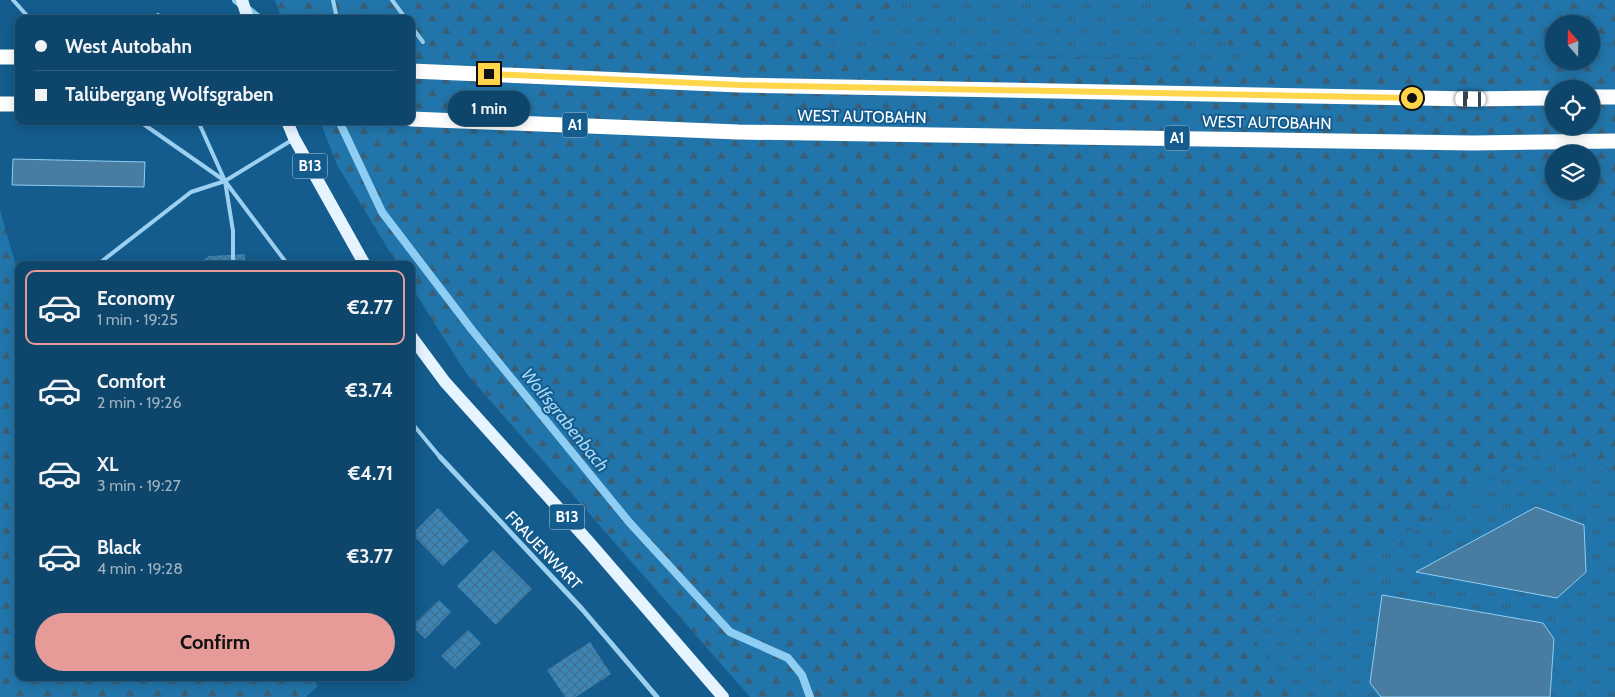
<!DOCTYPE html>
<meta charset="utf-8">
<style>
body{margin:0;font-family:Cabin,sans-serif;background:#174c70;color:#f1f3f6;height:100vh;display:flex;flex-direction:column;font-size:19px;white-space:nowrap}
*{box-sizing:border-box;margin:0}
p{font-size:16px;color:#9bb1c1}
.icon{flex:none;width:28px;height:28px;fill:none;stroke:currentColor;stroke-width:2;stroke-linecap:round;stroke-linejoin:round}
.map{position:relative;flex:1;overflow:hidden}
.sheet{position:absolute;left:15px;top:261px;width:400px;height:420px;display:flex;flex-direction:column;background:#0e456a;border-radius:10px;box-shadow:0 2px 12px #0003,0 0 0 1px #2e5d7e}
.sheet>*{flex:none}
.hud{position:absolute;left:15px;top:15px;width:400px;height:110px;border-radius:10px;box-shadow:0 2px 12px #0003,0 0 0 1px #2e5d7e;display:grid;align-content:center;height:110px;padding:0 20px;background:#0e456a}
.needle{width:32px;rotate:340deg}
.fabs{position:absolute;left:1545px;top:15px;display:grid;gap:10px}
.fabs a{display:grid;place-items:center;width:55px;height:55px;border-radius:50%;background:#0e456a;box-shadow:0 2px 12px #0003,0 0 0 1px #2e5d7e;font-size:25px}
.end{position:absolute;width:22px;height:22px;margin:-11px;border:6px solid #ffd54a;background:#111;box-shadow:0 0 0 2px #111}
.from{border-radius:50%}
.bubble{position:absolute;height:35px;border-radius:18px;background:#0e456a;box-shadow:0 2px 12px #0003,0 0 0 1px #2e5d7e;font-size:16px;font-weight:700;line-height:35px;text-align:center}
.car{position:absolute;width:15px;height:30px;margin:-15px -8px;border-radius:6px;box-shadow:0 0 4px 1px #0007;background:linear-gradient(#fff 24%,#345 0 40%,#fff 0 76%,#345 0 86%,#fff 0)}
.hud b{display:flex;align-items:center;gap:18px;height:48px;font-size:19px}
.hud b+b{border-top:1px solid #2e5d7e}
.hud i{width:12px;height:12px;background:#f1f3f6}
ul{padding:9px 0 0;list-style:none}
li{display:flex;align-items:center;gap:15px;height:75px;margin:0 10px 8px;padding:0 10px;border:2px solid transparent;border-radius:10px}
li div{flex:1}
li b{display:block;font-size:19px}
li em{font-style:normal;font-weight:700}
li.on{border-color:#e69b98}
li>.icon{width:45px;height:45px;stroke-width:1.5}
.cta{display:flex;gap:10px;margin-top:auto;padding:10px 20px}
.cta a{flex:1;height:58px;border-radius:30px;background:#e69b98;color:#111;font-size:20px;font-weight:700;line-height:58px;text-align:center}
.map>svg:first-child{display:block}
</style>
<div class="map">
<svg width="1615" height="697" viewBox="0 0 1615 697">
<defs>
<pattern id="grass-tufts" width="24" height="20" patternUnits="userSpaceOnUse" patternTransform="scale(1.25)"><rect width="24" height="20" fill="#2275aa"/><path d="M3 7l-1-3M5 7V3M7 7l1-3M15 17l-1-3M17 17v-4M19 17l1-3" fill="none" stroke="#395e76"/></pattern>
<pattern id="forest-firs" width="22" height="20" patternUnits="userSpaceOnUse" patternTransform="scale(1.25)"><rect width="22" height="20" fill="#2275aa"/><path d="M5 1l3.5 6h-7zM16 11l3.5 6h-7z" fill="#395e76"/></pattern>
<pattern id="building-cross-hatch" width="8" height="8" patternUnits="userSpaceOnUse" patternTransform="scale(1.25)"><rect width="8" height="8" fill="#3c86b7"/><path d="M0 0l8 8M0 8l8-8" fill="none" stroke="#426f8c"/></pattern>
</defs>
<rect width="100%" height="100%" fill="#135c8d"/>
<g fill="url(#grass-tufts)">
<polygon points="906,0 1163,0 1192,23 1258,61 818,52"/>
<polygon points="1615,43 1615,62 1511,61 1554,47 1554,61 1591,61 1591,44"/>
<polygon points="1541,447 1615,469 1615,697 1292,697 1284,677 1247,632"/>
</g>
<g fill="url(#forest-firs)" fill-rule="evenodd">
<path d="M275 0H906L819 52 1257 61 1192 23 1163 0H1615V43L1591 44V24H1554V47L1513 61 1615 62V469L1541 447 1247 632 1284 677 1292 697H750L466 373 411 286V265H398L337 165 320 121H411V19H282ZM1554 89H1591V126H1554ZM1554 154H1591V191H1554Z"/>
<polygon points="0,210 19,276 19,678 312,678 318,686 306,697 0,697"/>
</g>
<g fill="#487da1" stroke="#8ecef4">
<polygon points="13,159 145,162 144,187 12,185"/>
<polygon points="1536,507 1584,525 1586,572 1557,598 1416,572"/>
<polygon points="1382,595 1543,623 1554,639 1550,697 1381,697 1370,683"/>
</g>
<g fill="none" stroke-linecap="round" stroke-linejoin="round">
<g stroke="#8ecef4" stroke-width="8">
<polyline points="236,0 260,19"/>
<polyline points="339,121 382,212 472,330 629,522 730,632 788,658 802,675 810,697"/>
</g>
</g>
<g fill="url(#building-cross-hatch)">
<polygon points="245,254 245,265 197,265 209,256"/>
<polygon points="438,508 469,541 443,566 412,534"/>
<polygon points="493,550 532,589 496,625 457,586"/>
<polygon points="439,600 451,612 425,639 412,626"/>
<polygon points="468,630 481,643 455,669 441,656"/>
<polygon points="590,642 611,674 576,697 565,697 547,670"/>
</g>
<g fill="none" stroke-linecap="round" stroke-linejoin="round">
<g stroke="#9cd0f1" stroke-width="4">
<polyline points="13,0 30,19"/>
<polyline points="333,0 337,19"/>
<polyline points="392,0 406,19"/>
<polyline points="158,15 159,19"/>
<polyline points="411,26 423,42"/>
<polyline points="139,121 225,181 288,265"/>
<polyline points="198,121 225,181 233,231 233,265"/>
<polyline points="97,265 191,192 225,181 292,140"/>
<polyline points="411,422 440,457"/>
</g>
<polyline stroke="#9cd0f1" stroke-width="5" points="440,457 582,609 657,697"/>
<g stroke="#e6f4ff" stroke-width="12">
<polyline points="242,0 248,19"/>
<polyline points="287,121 294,138 365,265"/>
<polyline points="411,336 445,382 589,542 723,697"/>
</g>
<g stroke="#fff" stroke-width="15">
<polyline points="0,57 19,57"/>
<polyline points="411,71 740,85 1471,99 1554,98"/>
<polyline points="1591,97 1615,97"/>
<polyline points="0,104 19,104"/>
<polyline points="411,119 738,132 1473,143 1615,141"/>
</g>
</g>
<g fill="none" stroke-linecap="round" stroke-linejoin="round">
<polyline stroke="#ffd54a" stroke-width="6" points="489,74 740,85 1412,98"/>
</g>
<g text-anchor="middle" stroke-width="4" stroke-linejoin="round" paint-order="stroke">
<g fill="#135c8d" stroke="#b8cedd" stroke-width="1">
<rect x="562.5" y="112.5" width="25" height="25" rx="4"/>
<rect x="1164.5" y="125.5" width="25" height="25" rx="4"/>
<rect x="292.5" y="153.5" width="35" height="25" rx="4"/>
<rect x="549.5" y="504.5" width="35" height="25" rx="4"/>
</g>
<g font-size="15" font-weight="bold" fill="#fff">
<text x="575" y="130">A1</text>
<text x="1177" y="143">A1</text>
<text x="310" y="171">B13</text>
<text x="567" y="522">B13</text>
</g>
<g font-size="16" fill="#fff" stroke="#135c8d">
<text transform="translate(862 116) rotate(1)" y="6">WEST AUTOBAHN</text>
<text transform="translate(1267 122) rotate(1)" y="6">WEST AUTOBAHN</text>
<text transform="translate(544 550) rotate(46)" y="6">FRAUENWART</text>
</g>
<g font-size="18" font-style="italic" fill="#a8d9f8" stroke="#135c8d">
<text transform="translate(565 420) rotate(51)" y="6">Wolfsgrabenbach</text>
</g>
</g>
</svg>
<div class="fabs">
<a><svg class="needle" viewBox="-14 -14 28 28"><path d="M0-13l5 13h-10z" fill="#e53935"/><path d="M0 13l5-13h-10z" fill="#9bb1c1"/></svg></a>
<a><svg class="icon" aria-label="locate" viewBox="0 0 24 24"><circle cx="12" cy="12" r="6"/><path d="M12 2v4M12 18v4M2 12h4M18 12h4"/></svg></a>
<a><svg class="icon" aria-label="layers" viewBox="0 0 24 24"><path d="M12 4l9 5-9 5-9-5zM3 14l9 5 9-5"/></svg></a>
</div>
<i class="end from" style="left:1412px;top:98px"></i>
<i class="end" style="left:489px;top:74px"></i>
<div class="bubble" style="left:448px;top:91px;width:82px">1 min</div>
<i class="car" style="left:1471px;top:99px;rotate:271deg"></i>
<div class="hud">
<b><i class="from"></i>West Autobahn</b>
<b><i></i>Talübergang Wolfsgraben</b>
</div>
<section class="sheet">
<ul>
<li class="on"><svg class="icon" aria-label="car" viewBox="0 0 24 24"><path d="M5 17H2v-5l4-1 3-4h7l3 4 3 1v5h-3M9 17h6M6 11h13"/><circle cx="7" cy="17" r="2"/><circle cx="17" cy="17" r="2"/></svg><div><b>Economy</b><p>1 min · 19:25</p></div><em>€2.77</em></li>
<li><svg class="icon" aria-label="car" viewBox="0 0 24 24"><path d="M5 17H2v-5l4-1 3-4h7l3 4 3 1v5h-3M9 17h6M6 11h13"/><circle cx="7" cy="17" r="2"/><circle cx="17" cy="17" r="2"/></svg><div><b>Comfort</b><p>2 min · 19:26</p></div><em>€3.74</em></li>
<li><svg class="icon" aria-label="car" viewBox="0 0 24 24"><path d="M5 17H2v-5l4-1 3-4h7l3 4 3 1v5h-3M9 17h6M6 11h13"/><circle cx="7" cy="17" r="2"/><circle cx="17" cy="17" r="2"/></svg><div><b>XL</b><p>3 min · 19:27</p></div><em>€4.71</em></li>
<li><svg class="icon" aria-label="car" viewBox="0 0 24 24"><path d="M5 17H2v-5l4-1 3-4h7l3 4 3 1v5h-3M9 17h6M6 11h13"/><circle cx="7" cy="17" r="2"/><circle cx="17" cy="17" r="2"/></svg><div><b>Black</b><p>4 min · 19:28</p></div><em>€3.77</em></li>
</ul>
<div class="cta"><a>Confirm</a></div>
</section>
</div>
